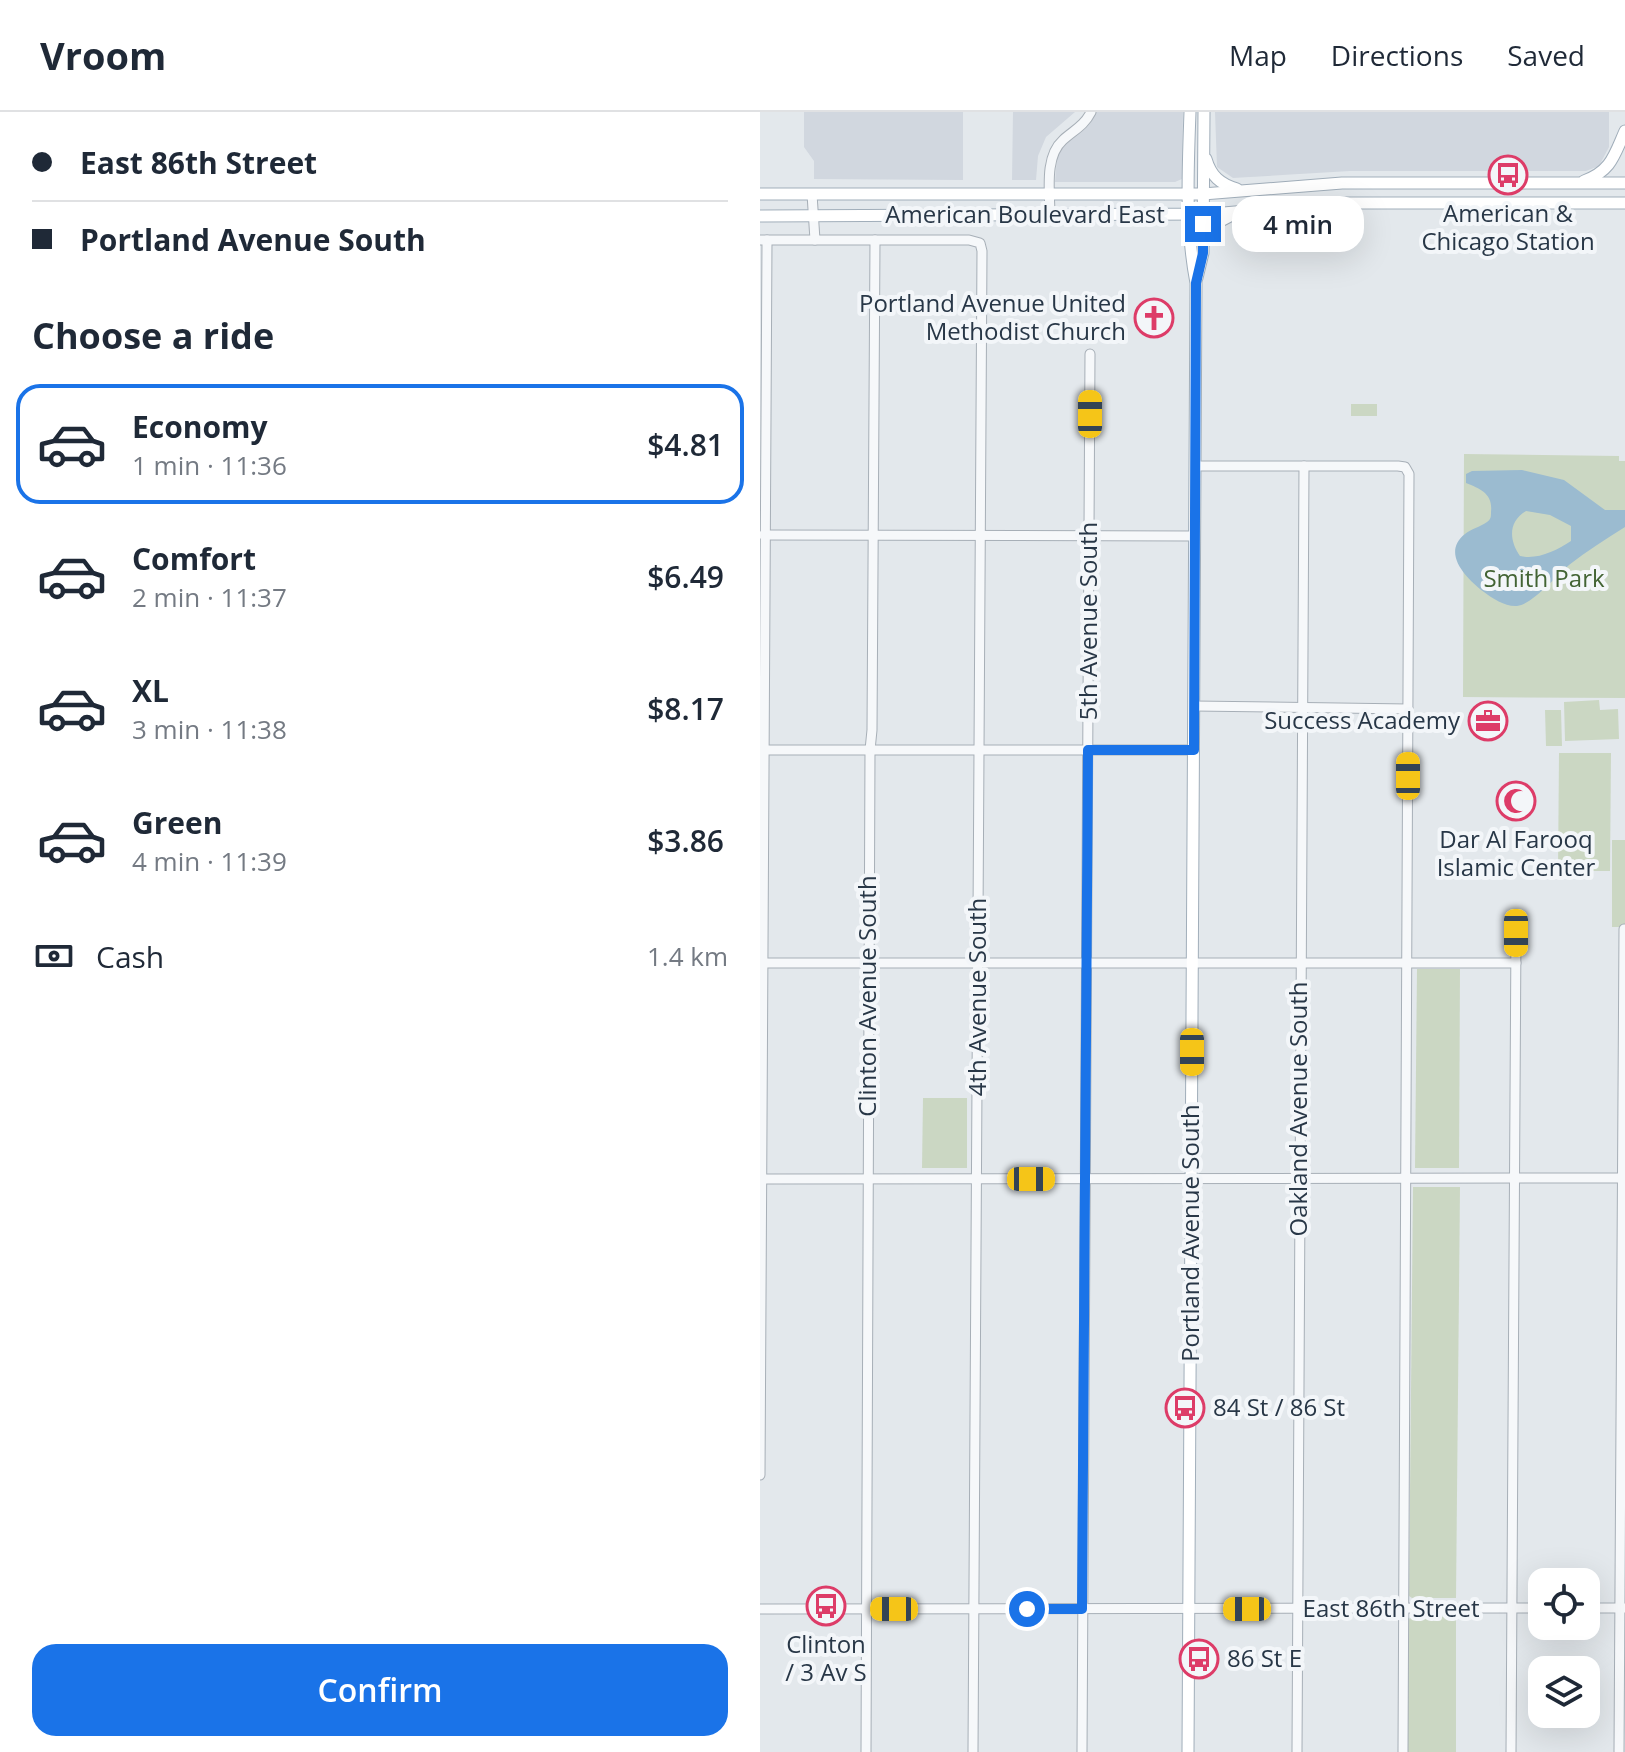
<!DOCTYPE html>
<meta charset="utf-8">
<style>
body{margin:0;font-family:"Open Sans",sans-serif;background:#f6f6f7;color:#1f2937;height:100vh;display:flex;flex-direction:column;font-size:30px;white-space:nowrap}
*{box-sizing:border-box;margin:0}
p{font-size:26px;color:#747a83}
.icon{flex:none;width:44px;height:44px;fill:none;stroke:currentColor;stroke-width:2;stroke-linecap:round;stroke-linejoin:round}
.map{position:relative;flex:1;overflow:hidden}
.panel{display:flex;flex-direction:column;background:#fff;width:760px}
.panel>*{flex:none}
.hud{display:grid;align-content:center;height:176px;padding:0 32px;background:#fff}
.tools{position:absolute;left:768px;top:1456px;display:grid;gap:16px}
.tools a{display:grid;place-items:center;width:72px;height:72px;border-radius:16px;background:#fff;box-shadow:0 8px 32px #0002;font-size:40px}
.end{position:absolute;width:36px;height:36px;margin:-18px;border:10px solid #1a73e8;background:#fff;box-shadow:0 0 0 4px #fff}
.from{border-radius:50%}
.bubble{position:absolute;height:56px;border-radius:24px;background:#fff;box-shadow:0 8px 32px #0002;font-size:26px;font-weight:600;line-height:56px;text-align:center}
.car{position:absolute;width:24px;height:48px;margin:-24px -12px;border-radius:10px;box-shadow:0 0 6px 2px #0007;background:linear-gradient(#f5c518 24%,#345 0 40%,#f5c518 0 76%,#345 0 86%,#f5c518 0)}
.hud b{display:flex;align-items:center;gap:28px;height:76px;font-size:30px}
.hud b+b{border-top:2px solid #e0e1e3}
.hud i{width:20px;height:20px;background:#1f2937}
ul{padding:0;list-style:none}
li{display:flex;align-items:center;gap:24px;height:120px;margin:0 16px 12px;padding:0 16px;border:4px solid transparent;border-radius:24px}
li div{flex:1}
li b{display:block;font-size:30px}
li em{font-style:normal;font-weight:600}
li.current{border-color:#1a73e8}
li>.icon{width:72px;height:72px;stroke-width:1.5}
h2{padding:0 32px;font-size:36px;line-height:96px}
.pay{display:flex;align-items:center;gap:20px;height:88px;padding:0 32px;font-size:30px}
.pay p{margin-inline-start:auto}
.action{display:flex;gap:16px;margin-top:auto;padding:16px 32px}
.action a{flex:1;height:92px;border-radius:24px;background:#1a73e8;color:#fff;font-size:32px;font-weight:600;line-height:92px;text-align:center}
header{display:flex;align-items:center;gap:48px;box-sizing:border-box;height:112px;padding:0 40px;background:#fff;border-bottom:2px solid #e0e1e3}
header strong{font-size:38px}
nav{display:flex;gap:44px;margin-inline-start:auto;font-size:28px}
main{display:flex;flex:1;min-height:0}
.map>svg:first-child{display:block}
</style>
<header>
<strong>Vroom</strong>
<nav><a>Map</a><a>Directions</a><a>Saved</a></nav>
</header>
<main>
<section class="panel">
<div class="hud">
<b><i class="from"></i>East 86th Street</b>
<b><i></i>Portland Avenue South</b>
</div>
<h2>Choose a ride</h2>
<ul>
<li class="current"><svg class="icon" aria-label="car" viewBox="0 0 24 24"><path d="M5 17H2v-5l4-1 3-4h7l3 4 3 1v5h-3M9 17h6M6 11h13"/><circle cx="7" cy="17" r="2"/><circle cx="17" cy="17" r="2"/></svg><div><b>Economy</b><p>1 min · 11:36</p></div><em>$4.81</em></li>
<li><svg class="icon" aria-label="car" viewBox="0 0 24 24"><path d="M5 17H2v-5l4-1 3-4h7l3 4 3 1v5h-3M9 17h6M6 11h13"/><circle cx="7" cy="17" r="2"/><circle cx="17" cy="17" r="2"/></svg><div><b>Comfort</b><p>2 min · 11:37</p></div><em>$6.49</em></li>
<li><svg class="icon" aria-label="car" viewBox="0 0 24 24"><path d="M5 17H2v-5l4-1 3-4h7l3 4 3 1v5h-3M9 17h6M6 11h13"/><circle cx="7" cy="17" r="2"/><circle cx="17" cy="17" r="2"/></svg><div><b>XL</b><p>3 min · 11:38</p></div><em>$8.17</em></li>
<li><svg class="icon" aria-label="car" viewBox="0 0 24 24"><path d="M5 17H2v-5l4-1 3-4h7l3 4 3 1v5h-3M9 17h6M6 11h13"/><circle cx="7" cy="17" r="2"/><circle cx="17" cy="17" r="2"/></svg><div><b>Green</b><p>4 min · 11:39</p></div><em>$3.86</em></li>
</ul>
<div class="pay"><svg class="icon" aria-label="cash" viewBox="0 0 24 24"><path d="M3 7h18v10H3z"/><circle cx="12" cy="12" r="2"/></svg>Cash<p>1.4 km</p></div>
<div class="action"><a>Confirm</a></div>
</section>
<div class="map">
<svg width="865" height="1640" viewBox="0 0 865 1640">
<rect width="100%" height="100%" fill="#e3e8ec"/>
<g fill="#d1d7df">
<polygon points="44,0 203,0 203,68 54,67 54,49 44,35"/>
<polygon points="253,0 315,0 286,25 278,44 276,68 252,68"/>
<polygon points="334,0 423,0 422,67 415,70 295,70 297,45 305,32 321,19"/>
<polygon points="455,0 849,0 849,35 839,54 826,59 590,59 473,66 457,55"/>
</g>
<g fill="#cbd7c3">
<rect x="591" y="292" width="26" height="12"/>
<polygon points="704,342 859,344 859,349 865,349 865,586 703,585"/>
<polygon points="839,588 840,598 858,597 859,627 805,629 804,590"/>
<polygon points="785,598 801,598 802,634 786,634"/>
<polygon points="799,641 851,641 850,759 798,759"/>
<rect x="852" y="728" width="13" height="87"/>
<polygon points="657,857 700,857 699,1056 655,1056"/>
<polygon points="163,986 207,986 207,1056 162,1056"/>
<polygon points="653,1075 700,1075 696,1486 652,1486 649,1484"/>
<polygon points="652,1504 696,1505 696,1640 648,1640 648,1508"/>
</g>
<path fill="#9bbbd0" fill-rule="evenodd" d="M762 358 804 368 845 398H865V415C846 427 827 439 809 453 796 464 773 492 757 494 746 495 733 487 724 480 706 466 681 441 705 422 711 417 720 415 727 410 731 407 731 405 731 400 733 382 721 377 706 371V362L712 359ZM766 399 790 403 811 414V429C796 439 777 448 760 444 749 428 748 410 766 399Z"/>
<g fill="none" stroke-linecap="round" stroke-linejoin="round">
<defs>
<g id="minor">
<polyline points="52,82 55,128"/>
<path d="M290 104C290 80 284 45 303 28 314 18 324 14 331 0"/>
<polyline points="0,128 209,128 220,131 222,139 213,1640"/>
<polyline points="436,354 638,354 645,355 649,362 643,1640"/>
<polyline points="3,423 435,424"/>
<polyline points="434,594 648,597"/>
<polyline points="0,638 434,638"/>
<polyline points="0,851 756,851"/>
<polyline points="0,1067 865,1066"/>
<polyline points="0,1363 7,128"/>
<polyline points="826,1496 865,1496"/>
<polyline points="0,1497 782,1496"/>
<polyline points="106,1640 110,638 112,618 115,128"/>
<polyline points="322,1640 330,242"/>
<polyline points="537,1640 544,354"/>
<polyline points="751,1640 756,821"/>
<polyline points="859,1640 864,817"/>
</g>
<g id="major">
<path d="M446 47C451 64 460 72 477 77"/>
<path d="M824 69C851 59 854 44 865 19"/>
<polyline points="0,82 443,82 582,71 865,71"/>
<polyline points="0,104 452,102 579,91 865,91"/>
<polyline points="446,129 455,112 472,103"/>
<polyline points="437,166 443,141 444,0"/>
<path d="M428 1640 436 171C425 114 428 57 430 0"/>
</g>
</defs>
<use href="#minor" stroke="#a7afb7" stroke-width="11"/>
<use href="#major" stroke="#a1aeba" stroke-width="13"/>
<use href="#minor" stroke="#f6f8fa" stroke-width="9"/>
<use href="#major" stroke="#fff" stroke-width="11"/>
</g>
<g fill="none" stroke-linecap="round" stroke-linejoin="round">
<polyline stroke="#1a73e8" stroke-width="10" points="267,1497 322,1497 328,638 434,638 436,171 443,141 443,112"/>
</g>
<defs>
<symbol id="bus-ring" viewBox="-11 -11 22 22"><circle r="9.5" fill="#f3f6f9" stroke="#dd3c68" stroke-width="1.5"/><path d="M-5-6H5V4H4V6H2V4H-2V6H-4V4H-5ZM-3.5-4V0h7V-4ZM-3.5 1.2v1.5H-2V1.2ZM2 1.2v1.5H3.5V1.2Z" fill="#dd3c68"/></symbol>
<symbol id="church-ring" viewBox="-11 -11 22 22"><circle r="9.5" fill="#f3f6f9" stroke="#dd3c68" stroke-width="1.5"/><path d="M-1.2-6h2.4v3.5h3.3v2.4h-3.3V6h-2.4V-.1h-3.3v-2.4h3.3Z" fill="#dd3c68"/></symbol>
<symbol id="office-ring" viewBox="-11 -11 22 22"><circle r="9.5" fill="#f3f6f9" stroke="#dd3c68" stroke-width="1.5"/><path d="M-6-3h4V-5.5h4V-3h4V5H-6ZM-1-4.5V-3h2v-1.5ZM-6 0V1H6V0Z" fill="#dd3c68"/></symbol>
<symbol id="mosque-ring" viewBox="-11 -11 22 22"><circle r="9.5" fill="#f3f6f9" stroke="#dd3c68" stroke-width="1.5"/><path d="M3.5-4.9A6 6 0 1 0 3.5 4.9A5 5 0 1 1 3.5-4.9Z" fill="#dd3c68"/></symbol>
</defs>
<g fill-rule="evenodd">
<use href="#bus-ring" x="726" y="41" width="44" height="44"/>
<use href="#church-ring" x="372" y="184" width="44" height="44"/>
<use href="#office-ring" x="706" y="587" width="44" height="44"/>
<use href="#mosque-ring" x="734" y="667" width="44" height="44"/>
<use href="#bus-ring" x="403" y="1274" width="44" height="44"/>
<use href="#bus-ring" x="44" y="1472" width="44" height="44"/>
<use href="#bus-ring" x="417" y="1525" width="44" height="44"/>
</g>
<g text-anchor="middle" stroke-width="8" stroke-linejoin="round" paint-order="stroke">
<g font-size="24" fill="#283747" stroke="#f3f6f9">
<text x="748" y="110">American &amp;<tspan x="748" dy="28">Chicago Station</tspan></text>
<text x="366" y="200" text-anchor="end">Portland Avenue United<tspan x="366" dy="28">Methodist Church</tspan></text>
<text x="700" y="617" text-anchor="end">Success Academy</text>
<text x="756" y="736">Dar Al Farooq<tspan x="756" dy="28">Islamic Center</tspan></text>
<text x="453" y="1304" text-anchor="start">84 St / 86 St</text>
<text x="66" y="1541">Clinton<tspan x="66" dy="28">/ 3 Av S</tspan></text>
<text x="467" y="1555" text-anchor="start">86 St E</text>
</g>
<g font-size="24" fill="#283747" stroke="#f3f6f9">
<text x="265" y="111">American Boulevard East</text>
<text transform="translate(329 509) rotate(-90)" y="8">5th Avenue South</text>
<text transform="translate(108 884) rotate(-90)" y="8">Clinton Avenue South</text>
<text transform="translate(218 885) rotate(-90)" y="8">4th Avenue South</text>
<text transform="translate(539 997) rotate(-90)" y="8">Oakland Avenue South</text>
<text transform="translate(431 1121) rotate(-90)" y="8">Portland Avenue South</text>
<text x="631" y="1505">East 86th Street</text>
</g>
<g font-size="24" fill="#436434" stroke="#f3f6f9">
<text x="784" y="475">Smith Park</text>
</g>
</g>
</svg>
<div class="tools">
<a><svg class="icon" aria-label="locate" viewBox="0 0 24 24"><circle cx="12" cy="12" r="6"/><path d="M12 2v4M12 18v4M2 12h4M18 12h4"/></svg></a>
<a><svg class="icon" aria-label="layers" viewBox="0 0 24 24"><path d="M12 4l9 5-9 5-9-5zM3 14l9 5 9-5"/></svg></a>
</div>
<i class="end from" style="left:267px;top:1497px"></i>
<i class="end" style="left:443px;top:112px"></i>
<div class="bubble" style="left:472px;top:84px;width:132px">4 min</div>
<i class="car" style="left:330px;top:302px;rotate:0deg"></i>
<i class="car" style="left:648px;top:664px;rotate:0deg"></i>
<i class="car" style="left:756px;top:821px;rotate:180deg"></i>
<i class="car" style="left:432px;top:940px;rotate:180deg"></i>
<i class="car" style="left:271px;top:1067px;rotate:90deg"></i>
<i class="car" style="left:134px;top:1497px;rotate:270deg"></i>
<i class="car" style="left:487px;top:1497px;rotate:270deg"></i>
</div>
</main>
